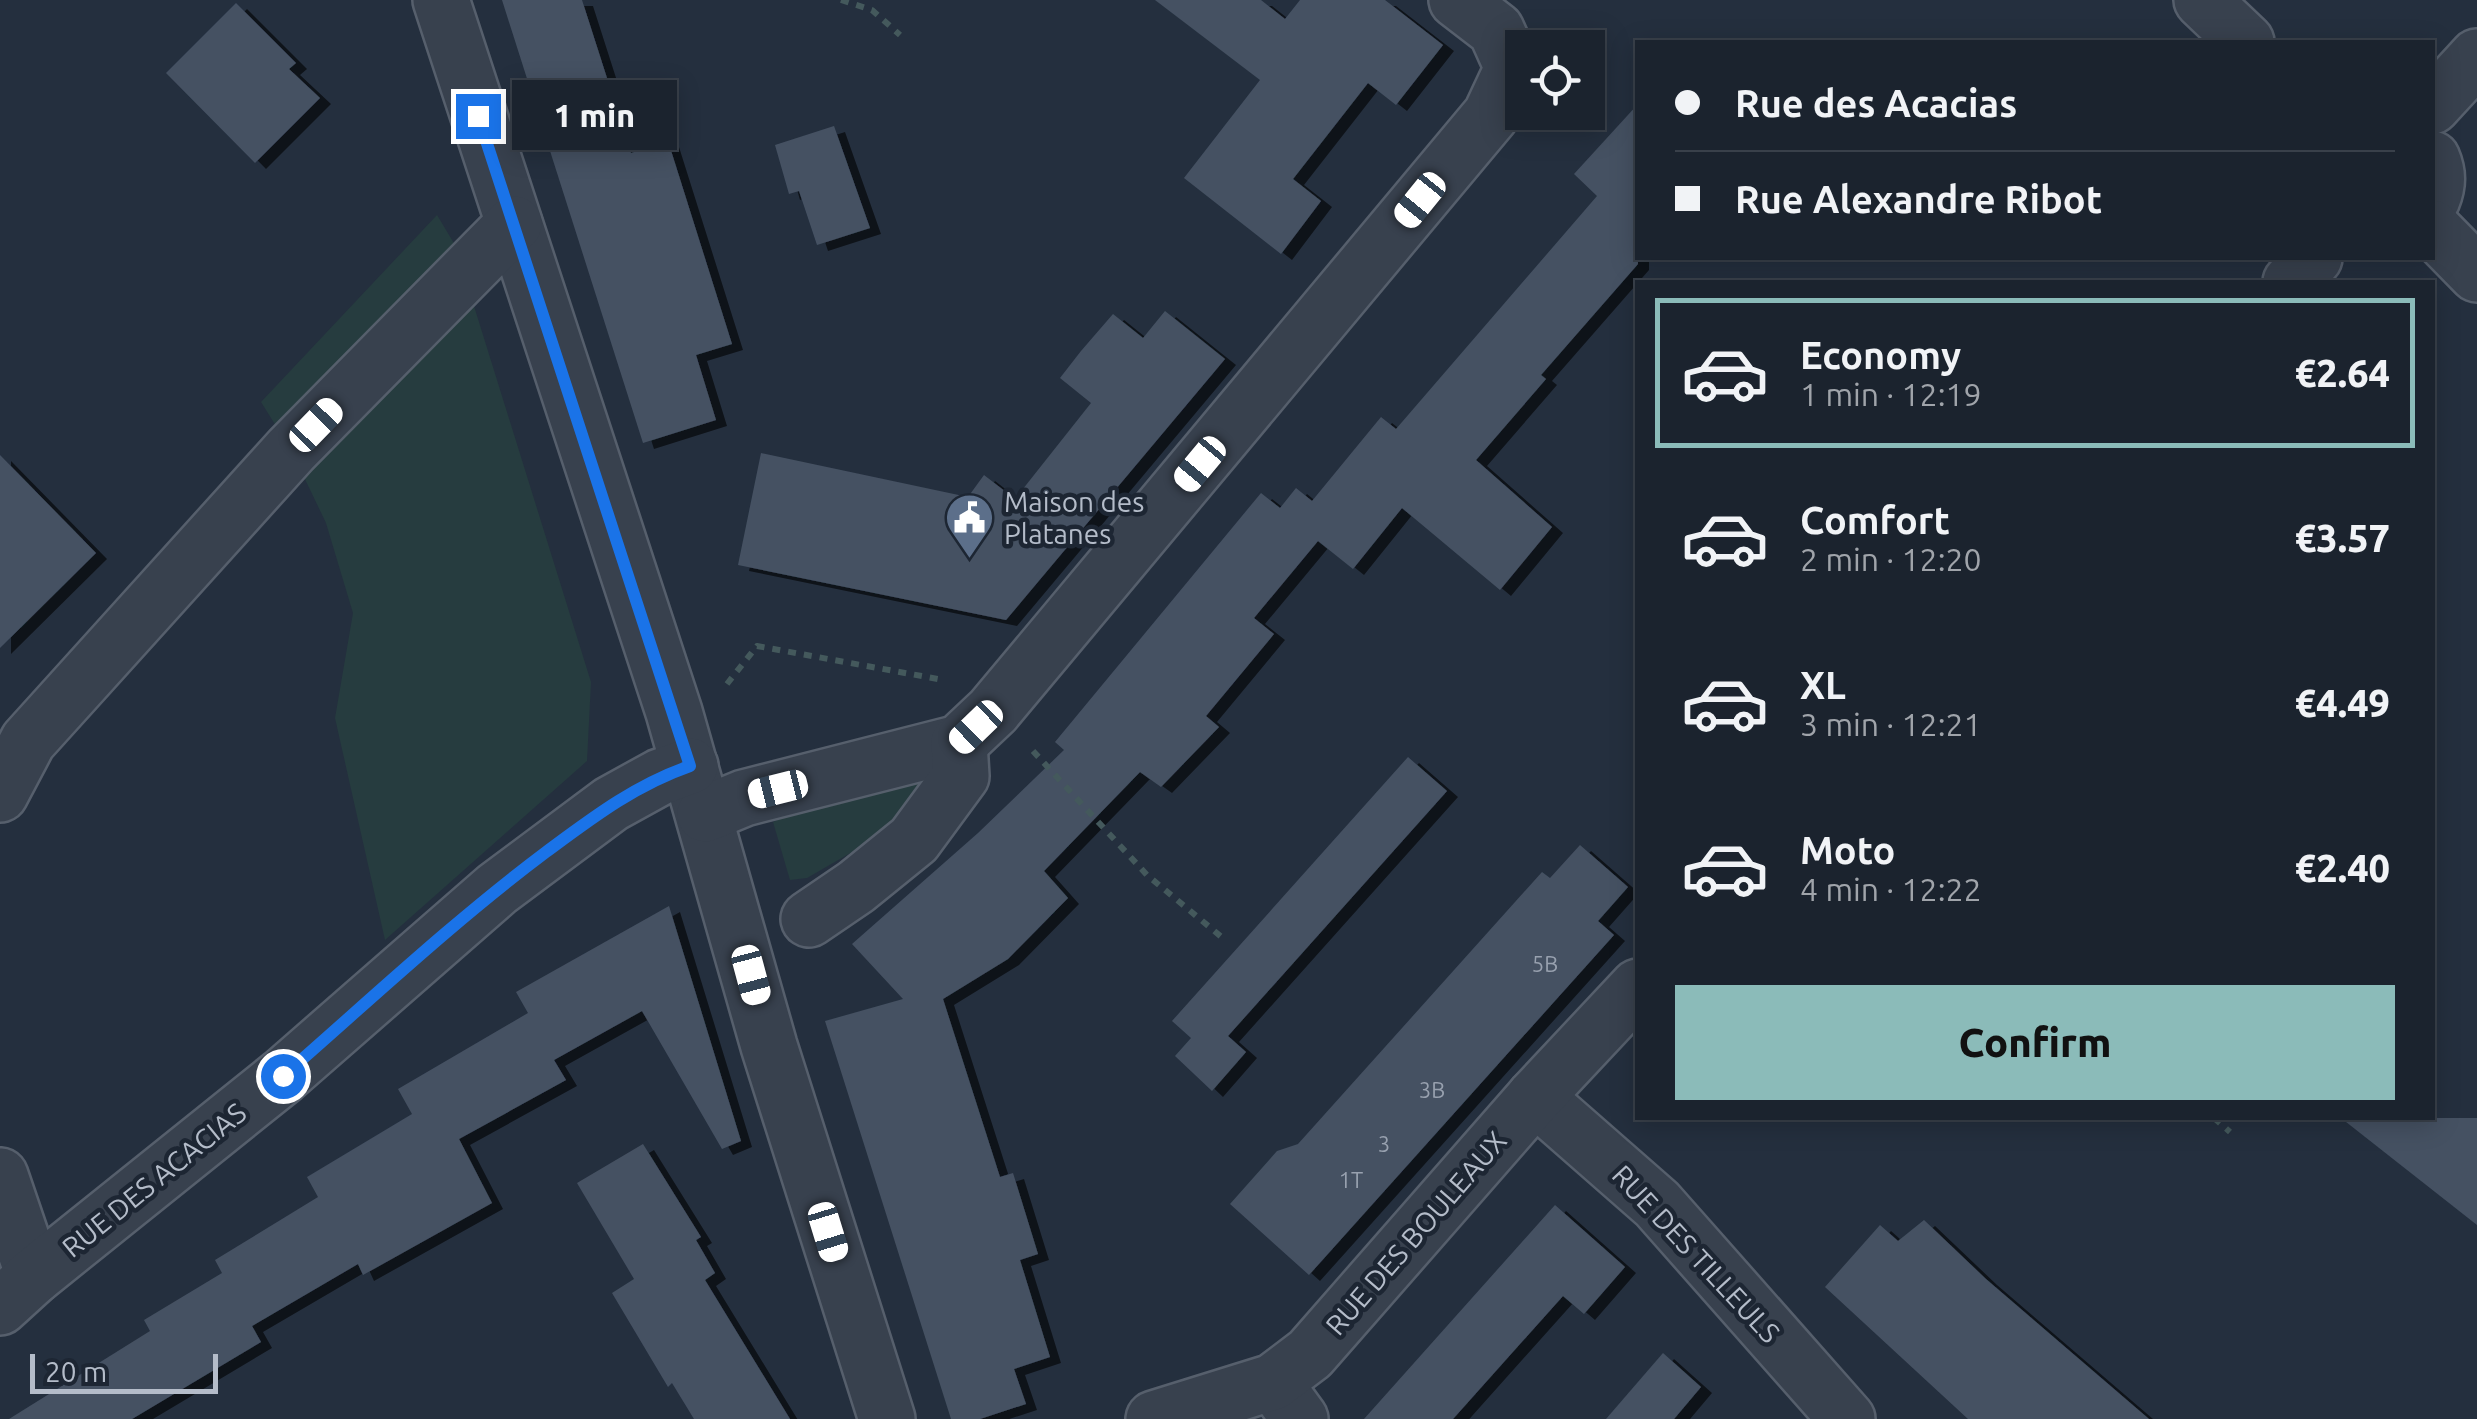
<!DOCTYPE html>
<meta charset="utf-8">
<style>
body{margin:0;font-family:Ubuntu,sans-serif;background:#282f3a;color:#f1f3f6;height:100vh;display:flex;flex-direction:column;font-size:38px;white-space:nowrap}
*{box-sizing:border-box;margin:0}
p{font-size:32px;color:#a0a4aa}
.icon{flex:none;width:55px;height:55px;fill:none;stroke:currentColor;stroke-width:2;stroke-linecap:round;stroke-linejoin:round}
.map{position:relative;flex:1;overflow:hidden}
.panel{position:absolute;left:1635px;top:280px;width:800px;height:840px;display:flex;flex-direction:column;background:#1b232e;border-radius:0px;box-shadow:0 5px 25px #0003,0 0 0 2px #39404a}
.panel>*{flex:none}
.top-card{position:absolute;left:1635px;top:40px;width:800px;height:220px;border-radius:0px;box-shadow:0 5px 25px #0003,0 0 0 2px #39404a;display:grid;align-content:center;height:220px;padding:0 40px;background:#1b232e}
.buttons{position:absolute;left:1505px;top:30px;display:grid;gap:20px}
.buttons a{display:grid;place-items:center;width:100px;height:100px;border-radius:0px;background:#1b232e;box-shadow:0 5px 25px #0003,0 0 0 2px #39404a;font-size:50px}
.scale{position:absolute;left:30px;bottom:25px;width:188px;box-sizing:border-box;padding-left:10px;border:5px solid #b4bcc9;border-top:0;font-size:28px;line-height:35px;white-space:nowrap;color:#b4bcc9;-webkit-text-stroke:8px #1d2633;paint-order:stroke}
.end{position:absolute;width:45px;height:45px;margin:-22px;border:12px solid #1a73e8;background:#fff;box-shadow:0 0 0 5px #fff}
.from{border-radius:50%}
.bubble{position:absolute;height:70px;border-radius:0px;background:#1b232e;box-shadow:0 5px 25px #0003,0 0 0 2px #39404a;font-size:32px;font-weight:800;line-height:70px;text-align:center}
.car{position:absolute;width:30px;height:60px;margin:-30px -15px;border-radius:12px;box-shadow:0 0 8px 2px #0007;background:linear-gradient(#fff 24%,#345 0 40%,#fff 0 76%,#345 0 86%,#fff 0)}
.top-card b{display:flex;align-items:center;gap:35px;height:95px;font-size:38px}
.top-card b+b{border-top:2px solid #39404a}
.top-card i{width:25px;height:25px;background:#f1f3f6}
ul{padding:18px 0 0;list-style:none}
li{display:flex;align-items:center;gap:30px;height:150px;margin:0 20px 15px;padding:0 20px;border:5px solid transparent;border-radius:0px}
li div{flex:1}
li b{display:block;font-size:38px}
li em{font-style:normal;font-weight:800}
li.selected{border-color:#8bbbb9}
li>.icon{width:90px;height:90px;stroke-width:1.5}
.button{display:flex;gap:20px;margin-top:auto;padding:20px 40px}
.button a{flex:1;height:115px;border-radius:0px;background:#8bbbb9;color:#111;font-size:40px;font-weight:800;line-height:115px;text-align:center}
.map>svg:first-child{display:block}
</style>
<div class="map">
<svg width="2477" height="1419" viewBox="0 0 2477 1419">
<defs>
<filter id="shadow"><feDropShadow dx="11" dy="6" stdDeviation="0" flood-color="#0009"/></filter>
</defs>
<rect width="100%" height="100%" fill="#242f3e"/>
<g fill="#263c3f">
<polygon points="437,215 455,245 591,682 587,761 385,940 335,718 353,613 326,523 291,450 261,402"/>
<polygon points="939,768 885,833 807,878 790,880 773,822 838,792"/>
</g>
<g fill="#455162" filter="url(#shadow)">
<polygon points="502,0 582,0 631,153 668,141 732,344 696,355 716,420 643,443"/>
<polygon points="1155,0 1261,0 1285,19 1300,0 1385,0 1443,45 1396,105 1368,83 1293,179 1321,201 1281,254 1184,178 1260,80"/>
<polygon points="236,3 296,63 289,69 320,98 255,163 166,73"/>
<polygon points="1638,104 1638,264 1541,375 1546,379 1476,460 1552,527 1500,590 1402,508 1353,569 1318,541 1254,618 1274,634 1206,716 1219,727 1161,787 1140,772 1044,871 1068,898 1008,959 943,999 1000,1177 1013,1173 1038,1254 1020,1260 1050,1357 1014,1369 1026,1404 980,1419 951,1419 825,1021 903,999 852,944 978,833 1064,750 1055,742 1261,493 1280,508 1296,488 1312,501 1381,417 1396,429 1597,196 1574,174"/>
<polygon points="834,126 870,228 817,245 799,191 789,194 775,145"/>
<polygon points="1165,311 1225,359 1006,620 738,565 761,453 968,497 984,475 1015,499 1091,403 1060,378 1081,351 1113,314 1143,338"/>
<polygon points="0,455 96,553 0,648"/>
<polygon points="1408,757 1447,791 1228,1036 1246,1052 1212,1091 1175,1056 1191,1038 1172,1021"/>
<polygon points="1580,845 1628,887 1598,921 1614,935 1309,1275 1230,1204 1277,1151 1298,1144 1542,872 1550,878"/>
<polygon points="669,906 741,1141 722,1149 642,1011 554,1060 566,1080 459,1139 492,1203 363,1275 358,1264 252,1326 261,1342 132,1419 9,1419 150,1331 144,1320 222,1273 215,1260 318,1197 307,1177 412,1114 398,1089 528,1013 516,992"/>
<polygon points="2341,1118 2477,1118 2477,1225"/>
<polygon points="643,1144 701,1237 696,1240 715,1273 705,1280 790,1419 694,1419 672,1383 668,1387 612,1293 634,1279 577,1183"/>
<polygon points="1555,1205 1625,1267 1584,1314 1563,1296 1453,1419 1364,1419"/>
<polygon points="1924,1220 1986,1279 2149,1419 1968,1419 1825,1287 1880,1225 1898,1241"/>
<polygon points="1663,1353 1701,1387 1674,1419 1606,1419"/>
</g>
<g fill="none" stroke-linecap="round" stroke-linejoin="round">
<defs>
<g id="minor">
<polyline points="441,0 674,712 769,1046 887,1419"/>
<polyline points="2202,0 2246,42"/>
<polyline points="2432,106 2477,57"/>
<path d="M2432 159C2438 173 2438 184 2432 199"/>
<polyline points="2432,228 2477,274"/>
<polyline points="2291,282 2314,258"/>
<polyline points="0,794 28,741 291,450 514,224"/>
<polyline points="705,814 744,798 959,743 993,711 1491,115 1513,68 1496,30 1457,0"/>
<polyline points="809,919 856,887 914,840 961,776 959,743"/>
<polyline points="1535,1097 1657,1204 1847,1419"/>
<polyline points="0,1176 34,1276"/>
<polyline points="0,1307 34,1276 283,1076 497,889 611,804 660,777 690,766"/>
<polyline points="1273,1382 1300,1419"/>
<polyline points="1154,1419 1273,1382 1310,1354 1535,1097 1638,987"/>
</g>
</defs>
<use href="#minor" stroke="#565f6c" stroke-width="60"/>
<g stroke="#44595c" stroke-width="6" stroke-dasharray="8 8" stroke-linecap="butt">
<polyline points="841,0 872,10 900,35"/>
<polyline points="727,684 757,646 938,679"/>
<polyline points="1033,751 1147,875 1224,939"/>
<polyline points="2214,1118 2230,1132"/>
</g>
<use href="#minor" stroke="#38414e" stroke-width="55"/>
</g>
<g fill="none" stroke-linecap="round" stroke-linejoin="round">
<path stroke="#1a73e8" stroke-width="12" d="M283 1076C369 1001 454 921 546 852 592 818 635 785 690 766L478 116"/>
</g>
<defs>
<symbol id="civic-pin" viewBox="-11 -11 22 30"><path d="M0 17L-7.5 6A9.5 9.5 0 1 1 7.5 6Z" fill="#5c6f8a" stroke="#1d2633"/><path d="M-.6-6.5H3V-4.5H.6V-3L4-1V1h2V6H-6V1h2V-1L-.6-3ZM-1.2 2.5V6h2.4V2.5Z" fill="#fff"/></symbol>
</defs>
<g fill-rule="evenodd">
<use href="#civic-pin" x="942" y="490" width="55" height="75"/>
</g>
<g text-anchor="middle" stroke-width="9" stroke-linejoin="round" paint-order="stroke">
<g font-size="22" fill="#98a1af">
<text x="1545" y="972">5B</text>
<text x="1432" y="1098">3B</text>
<text x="1384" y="1152">3</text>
<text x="1351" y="1188">1T</text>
</g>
<g font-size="28" fill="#b4bcc9" stroke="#1d2633" text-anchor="start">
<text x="1004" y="512">Maison des<tspan x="1004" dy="32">Platanes</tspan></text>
</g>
<g font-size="28" fill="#b4bcc9" stroke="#1d2633">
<text transform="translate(154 1180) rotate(-39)" y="10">RUE DES ACACIAS</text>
<text transform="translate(1416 1233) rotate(-49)" y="10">RUE DES BOULEAUX</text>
<text transform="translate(1696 1254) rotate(47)" y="10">RUE DES TILLEULS</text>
</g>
</g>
</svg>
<div class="buttons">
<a><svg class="icon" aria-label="locate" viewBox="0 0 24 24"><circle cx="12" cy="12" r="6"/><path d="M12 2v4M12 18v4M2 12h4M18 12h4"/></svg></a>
</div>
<div class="scale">20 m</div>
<i class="end from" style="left:283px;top:1076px"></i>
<i class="end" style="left:478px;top:116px"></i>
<div class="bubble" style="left:512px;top:80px;width:165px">1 min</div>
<i class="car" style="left:1420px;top:200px;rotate:219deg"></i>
<i class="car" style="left:316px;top:425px;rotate:44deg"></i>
<i class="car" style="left:1200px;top:464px;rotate:220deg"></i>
<i class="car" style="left:976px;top:727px;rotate:226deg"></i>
<i class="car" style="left:778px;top:789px;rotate:256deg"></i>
<i class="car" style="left:751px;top:975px;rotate:165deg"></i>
<i class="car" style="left:828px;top:1232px;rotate:163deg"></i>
<div class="top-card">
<b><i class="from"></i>Rue des Acacias</b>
<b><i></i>Rue Alexandre Ribot</b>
</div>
<section class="panel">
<ul>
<li class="selected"><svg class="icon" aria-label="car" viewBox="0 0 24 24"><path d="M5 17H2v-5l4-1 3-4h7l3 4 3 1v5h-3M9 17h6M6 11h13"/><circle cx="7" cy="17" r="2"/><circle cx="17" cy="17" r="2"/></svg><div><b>Economy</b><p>1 min · 12:19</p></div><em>€2.64</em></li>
<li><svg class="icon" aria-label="car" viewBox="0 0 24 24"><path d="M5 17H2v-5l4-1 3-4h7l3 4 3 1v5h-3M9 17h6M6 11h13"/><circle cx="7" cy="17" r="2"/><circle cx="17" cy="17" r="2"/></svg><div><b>Comfort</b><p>2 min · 12:20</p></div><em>€3.57</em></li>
<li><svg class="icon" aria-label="car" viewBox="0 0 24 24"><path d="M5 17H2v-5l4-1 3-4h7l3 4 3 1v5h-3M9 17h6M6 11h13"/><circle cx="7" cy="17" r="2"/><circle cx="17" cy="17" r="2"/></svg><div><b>XL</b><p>3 min · 12:21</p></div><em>€4.49</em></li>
<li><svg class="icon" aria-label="car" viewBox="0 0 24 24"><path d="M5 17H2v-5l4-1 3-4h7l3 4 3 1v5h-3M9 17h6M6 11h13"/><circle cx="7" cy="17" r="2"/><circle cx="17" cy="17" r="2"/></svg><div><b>Moto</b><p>4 min · 12:22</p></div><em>€2.40</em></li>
</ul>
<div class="button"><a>Confirm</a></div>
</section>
</div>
